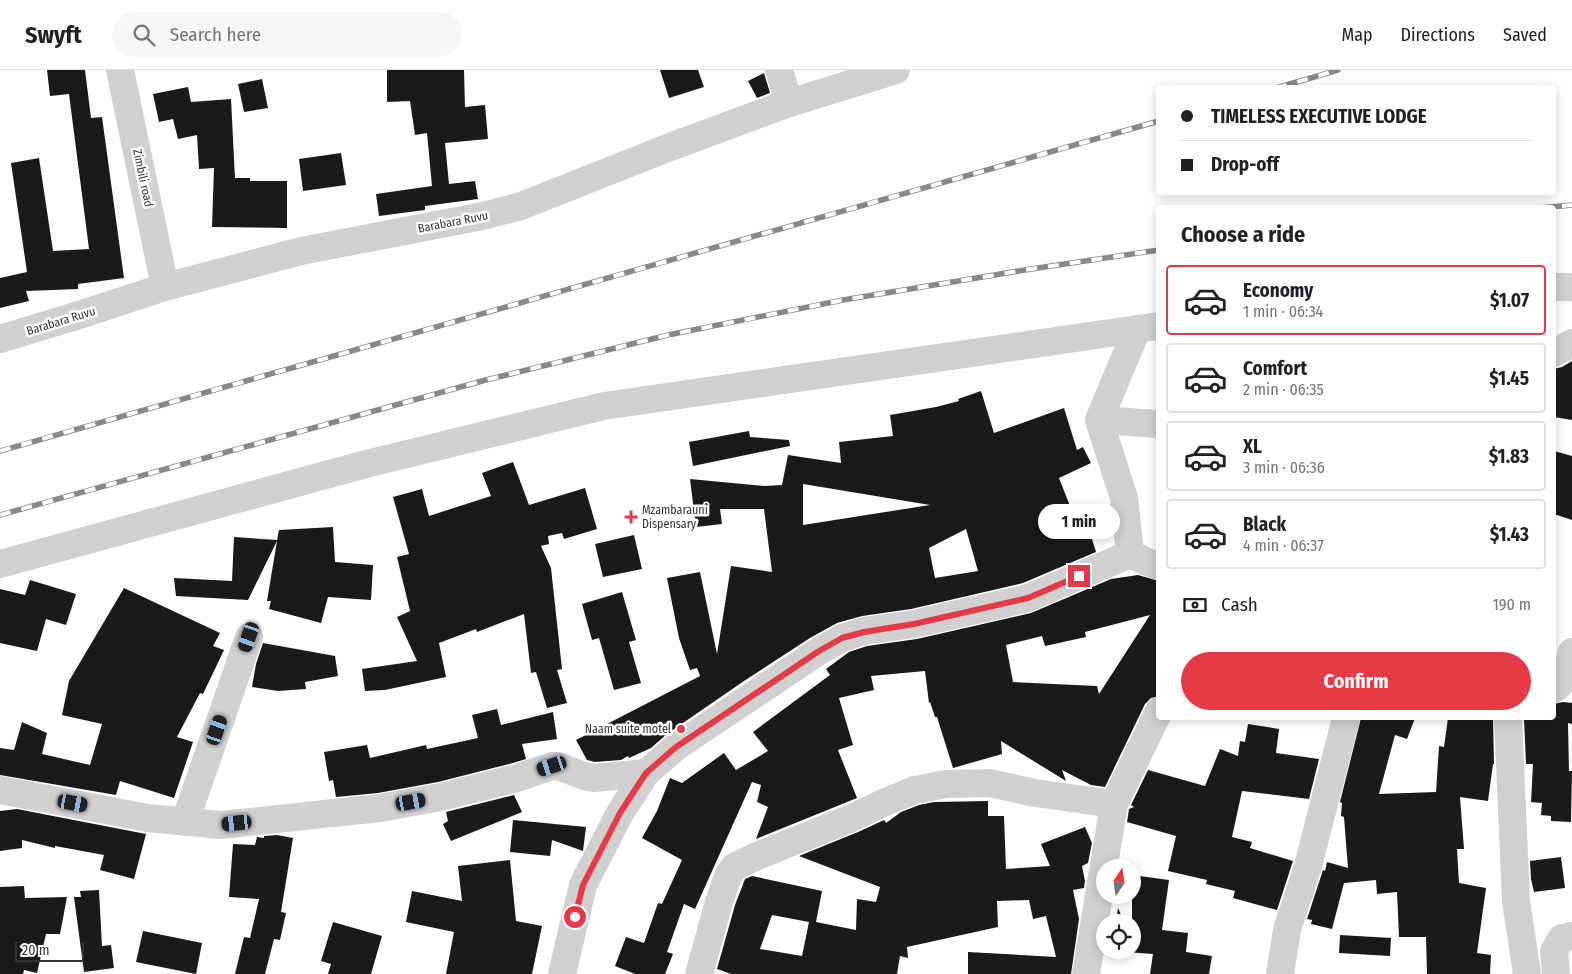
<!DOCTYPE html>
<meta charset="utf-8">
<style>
body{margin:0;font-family:"Fira Sans Condensed",sans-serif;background:#f6f6f6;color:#202124;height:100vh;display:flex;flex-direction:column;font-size:19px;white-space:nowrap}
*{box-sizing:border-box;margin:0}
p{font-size:16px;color:#757577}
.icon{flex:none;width:28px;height:28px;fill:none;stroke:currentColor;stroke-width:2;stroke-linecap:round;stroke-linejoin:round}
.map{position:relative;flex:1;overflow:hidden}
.drawer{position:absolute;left:1156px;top:135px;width:400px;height:515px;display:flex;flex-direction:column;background:#fff;border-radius:5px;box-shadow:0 2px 12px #0003}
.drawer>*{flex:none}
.top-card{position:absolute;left:1156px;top:15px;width:400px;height:110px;border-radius:5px;box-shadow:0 2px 12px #0003;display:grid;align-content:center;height:110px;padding:0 25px;background:#fff}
.needle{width:32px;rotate:13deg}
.controls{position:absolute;left:1096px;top:789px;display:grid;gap:10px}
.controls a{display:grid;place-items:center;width:45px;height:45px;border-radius:50%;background:#fff;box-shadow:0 2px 12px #0003;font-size:25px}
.scale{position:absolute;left:15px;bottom:12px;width:69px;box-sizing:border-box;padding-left:5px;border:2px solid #333;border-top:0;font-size:14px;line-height:18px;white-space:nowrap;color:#333;-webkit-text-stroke:4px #fff;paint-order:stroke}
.end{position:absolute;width:22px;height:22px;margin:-11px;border:6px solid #e63946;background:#fff;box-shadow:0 0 0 2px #fff}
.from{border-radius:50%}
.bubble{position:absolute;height:35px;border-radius:18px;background:#fff;box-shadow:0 2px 12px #0003;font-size:16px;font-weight:700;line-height:35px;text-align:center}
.car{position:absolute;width:15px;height:30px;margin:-15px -8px;border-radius:6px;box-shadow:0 0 4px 1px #0007;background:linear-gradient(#222 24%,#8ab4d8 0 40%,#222 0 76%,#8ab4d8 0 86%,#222 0)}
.top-card b{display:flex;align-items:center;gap:18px;height:48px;font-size:19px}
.top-card b+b{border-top:1px solid #e0e0e0}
.top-card i{width:12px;height:12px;background:#202124}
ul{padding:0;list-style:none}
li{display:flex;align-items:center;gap:15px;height:70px;margin:0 10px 8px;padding:0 15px;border:2px solid #e0e0e0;border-radius:5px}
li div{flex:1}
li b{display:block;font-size:19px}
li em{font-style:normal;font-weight:700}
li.active{border-color:#e63946}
li>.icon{width:45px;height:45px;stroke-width:1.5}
h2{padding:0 25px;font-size:22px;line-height:60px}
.pay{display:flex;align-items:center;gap:12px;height:55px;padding:0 25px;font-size:19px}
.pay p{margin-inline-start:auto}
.cta{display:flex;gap:10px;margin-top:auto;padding:10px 25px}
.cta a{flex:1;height:58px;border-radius:30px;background:#e63946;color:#fff;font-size:20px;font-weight:700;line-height:58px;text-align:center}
header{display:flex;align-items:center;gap:30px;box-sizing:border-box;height:70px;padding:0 25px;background:#fff;border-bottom:1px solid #e0e0e0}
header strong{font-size:24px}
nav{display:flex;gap:28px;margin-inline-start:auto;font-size:18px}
.search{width:350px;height:45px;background:#f6f6f6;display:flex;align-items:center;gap:12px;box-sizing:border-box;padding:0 18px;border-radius:28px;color:#757577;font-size:19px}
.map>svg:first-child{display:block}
</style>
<header>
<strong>Swyft</strong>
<div class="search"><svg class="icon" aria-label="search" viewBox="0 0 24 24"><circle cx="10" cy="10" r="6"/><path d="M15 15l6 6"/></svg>Search here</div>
<nav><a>Map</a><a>Directions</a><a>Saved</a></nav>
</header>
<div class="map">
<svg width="1572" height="904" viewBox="0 0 1572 904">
<rect width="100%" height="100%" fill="#fff"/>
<g fill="#1a1a1a" fill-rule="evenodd">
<polygon points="47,0 85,0 91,48 102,47 124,208 78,214 78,219 26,221 29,231 0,238 0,208 27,202 11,93 39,88 53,181 89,179 69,24 50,26"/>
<polygon points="387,0 464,0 465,37 485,35 488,69 445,73 449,114 475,111 478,129 425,136 425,140 379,146 376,124 432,116 427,63 415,65 410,31 387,32"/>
<polygon points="660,0 698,0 704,17 669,28"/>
<polygon points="764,3 770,23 757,28 748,11"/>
<polygon points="262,9 268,38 244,42 238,14"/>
<polygon points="188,17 191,32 231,29 235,108 250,108 250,111 287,111 287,158 212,157 214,98 199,99 197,65 178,69 173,49 159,52 153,24"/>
<polygon points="341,83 346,115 303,121 299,89"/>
<polygon points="1572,291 1572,350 1554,347 1554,299 1562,297"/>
<path d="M981 321 994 363 1064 338 1077 380 1083 377 1091 393 1059 408 1083 469 1091 466 1096 482 1023 513 911 539 862 546 837 553 810 568 744 611 667 664 651 678 629 688 628 686 621 690 595 692 587 690 576 670 700 606 697 598 690 600 679 568 667 508 700 502 717 584 731 496 772 502 764 439H720L722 454 696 457 690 409 764 416 782 415 788 385 841 393 839 372 893 366 890 345 936 337 959 331 958 329ZM803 414 930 435 803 455ZM966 459 978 501 935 508 929 478Z"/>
<polygon points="749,361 750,367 789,370 790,376 693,396 689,372"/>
<polygon points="1554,381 1572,386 1572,450 1554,444"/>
<polygon points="513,392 529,435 585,418 597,459 564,469 562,463 548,466 549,474 541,476 551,498 562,599 557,600 567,633 547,638 536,602 531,603 524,544 477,562 476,559 439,573 446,607 385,620 365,621 362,599 417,591 397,547 410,541 397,487 409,484 393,427 422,419 429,446 491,426 482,403"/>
<polygon points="333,457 335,492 373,495 371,530 328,527 321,553 269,539 271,531 267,531 277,471 248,530 176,526 174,508 232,511 234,467 277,470 279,460"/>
<polygon points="634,465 642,499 603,507 595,474"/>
<path d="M1138 505 1159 511V626L1151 628 1145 634 1105 717 1091 715 1062 700 1066 711 1001 671 1002 684 953 698 937 647H935L930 632 929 633 925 601 871 606 874 620 839 628 853 675 838 680 857 728 756 769 768 737 757 732 761 715 752 712 695 839 684 834 667 882 673 884 665 904H635L615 896 626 867 644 873 658 833 662 834 682 790 642 768 657 741 670 708 682 713 724 683 736 700 768 681 753 662 830 605 826 599 849 582 867 576 917 569 1031 543 1111 509ZM1150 545 1099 624 1097 616 1013 612 1006 575 1042 566 1045 576 1086 567 1085 562Z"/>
<polygon points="30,510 76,524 66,555 46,549 37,581 0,573 0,519 25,525"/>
<polygon points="124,518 220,563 213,576 224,580 203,624 200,623 177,667 193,672 174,728 120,711 116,725 0,705 0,678 14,680 22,652 47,663 42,684 90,695 102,654 62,645 69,611"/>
<polygon points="622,522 636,570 629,572 641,613 614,620 599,568 592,570 582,534"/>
<polygon points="263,573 335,586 338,606 305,612 306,619 278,621 252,617 256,594"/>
<polygon points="1563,632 1572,633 1572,654 1568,653 1569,701 1572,701 1571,752 1551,751 1551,746 1541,745 1542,733 1531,732 1533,694 1526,694 1524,648 1554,648 1554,634"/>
<polygon points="497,639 501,655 553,642 557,669 522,674 526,689 513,693 438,712 378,723 336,727 333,710 329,711 324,682 367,675 370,688 426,675 427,679 478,668 472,645"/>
<polygon points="1361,648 1415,648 1407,669 1395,665 1379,724 1436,722 1439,676 1444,677 1448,648 1493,648 1494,694 1493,694 1488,731 1460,727 1464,779 1457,779 1459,813 1486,818 1477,883 1491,885 1490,904 1427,904 1426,867 1399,867 1397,822 1377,824 1376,810 1344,813 1332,859 1311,854 1312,850 1307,849 1323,800 1325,801 1327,792 1348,798 1344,747 1341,746 1342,733 1340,732"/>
<polygon points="1248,654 1279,659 1276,683 1319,689 1309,729 1242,721 1232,767 1252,772 1250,778 1293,791 1277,840 1233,828 1235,821 1206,814 1207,810 1168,801 1176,766 1127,752 1129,739 1134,737 1131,735 1148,700 1205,716 1220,679 1238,686 1240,671 1245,672"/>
<polygon points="514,725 522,742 451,771 443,754 448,751 446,742"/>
<path d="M988 731V746H1004L1006 799 1050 796 1041 774 1085 757 1092 773 1088 793 1082 796 1085 811 1084 818 1073 820 1079 849 1071 904H968V882L1056 887 1046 846 1033 849 1029 830 997 831 998 857 907 877 908 888 900 886 897 904H731L717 899 735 835 745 809 752 806 822 821 816 852 856 860 857 829 876 832 880 817 799 786 858 762 884 750 886 753 901 742 919 735 934 732ZM772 845 809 852 802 886 760 879Z"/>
<polygon points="17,739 146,764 134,809 100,800 104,785 55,776 55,778 22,770 22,778 0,781 0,741"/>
<polygon points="513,750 586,757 583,781 552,770 550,786 510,782"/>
<polygon points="277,765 293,768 281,842 286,843 280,870 274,869 265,904 235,904 244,867 250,868 259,829 229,827 233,774 255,775 257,767 264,768 264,766"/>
<polygon points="1561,787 1565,818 1534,822 1531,809 1530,791"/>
<polygon points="510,790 516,851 542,856 532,904 446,904 454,862 406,852 412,821 462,831 458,796"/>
<polygon points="1132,805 1169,810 1162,860 1188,863 1186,882 1212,886 1209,904 1150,904 1153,884 1112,881 1132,880"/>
<polygon points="24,816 25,828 67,827 60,864 46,864 37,903 24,900 23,904 0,904 0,817"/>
<polygon points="99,820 102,876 111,875 114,898 84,902 74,827 81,827 80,821"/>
<polygon points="1118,838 1124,852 1116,852"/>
<polygon points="333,852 382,866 371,904 328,904 331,894 321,891"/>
<polygon points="143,861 202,873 196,904 136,892"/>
<polygon points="1340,865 1391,868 1390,886 1339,883"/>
</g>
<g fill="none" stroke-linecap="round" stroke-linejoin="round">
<g stroke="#d0d0d0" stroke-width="28">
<polyline points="120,0 165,217"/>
<polyline points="779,0 789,33"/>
<polyline points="1554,217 1572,217"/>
<polyline points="1137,259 1099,350 1124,428 1130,484 1147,492 1159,496"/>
<polyline points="0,269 79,245 165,217 301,181 483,146 521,136 670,77 789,33 896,0"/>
<polyline points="1554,283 1572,273"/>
<polyline points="1099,350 1159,354"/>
<polyline points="0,494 366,394 604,336 1159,256"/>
<path d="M1554 619C1565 614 1568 593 1572 582"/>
<polyline points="1508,648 1516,831 1527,904"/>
<polyline points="0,720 148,748 221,755 380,738 441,727 517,708 552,696 558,696 584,706 594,708 646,703"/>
<polyline points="185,752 249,567"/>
<polyline points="562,904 583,815 620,743 646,703 676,677 819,581 842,568 864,561 914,554 1028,528 1130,484"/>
<polyline points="699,904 719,832 728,806 734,797 757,786 852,748 885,732 915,720 946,714 990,713 1035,723 1114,734"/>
<polyline points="1086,904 1114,734 1159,641"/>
<polyline points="1280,904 1287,860 1308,796 1346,648"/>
<polyline points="1556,904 1554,881 1562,868 1572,866"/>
</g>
<defs>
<g id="rail">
<polyline points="1276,18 1338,0"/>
<polyline points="1540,138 1572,135"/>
<polyline points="0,381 1159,51"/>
<polyline points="0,445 482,311 668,265 843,230 1031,199 1159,180"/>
</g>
</defs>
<use href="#rail" stroke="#888" stroke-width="5.5"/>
<use href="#rail" stroke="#fff" stroke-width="4" stroke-dasharray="11" stroke-linecap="butt"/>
</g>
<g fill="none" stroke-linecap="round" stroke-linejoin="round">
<polyline stroke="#e63946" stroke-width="6" points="575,847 583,815 620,743 646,703 676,677 819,581 842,568 864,562 914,554 1028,528 1079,506"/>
</g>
<g fill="#e63946" stroke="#fff" stroke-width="2">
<path d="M628.5 439.5h5v5h5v5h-5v5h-5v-5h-5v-5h5z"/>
<circle cx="681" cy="659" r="5"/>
</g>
<g text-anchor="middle" stroke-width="5" stroke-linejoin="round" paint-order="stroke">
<g font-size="12" fill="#333" stroke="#fff">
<text transform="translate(143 108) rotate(78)" y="4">Zimbili road</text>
<text transform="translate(453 152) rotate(-11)" y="4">Barabara Ruvu</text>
<text transform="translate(61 251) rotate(-17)" y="4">Barabara Ruvu</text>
</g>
<g font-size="12" fill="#333" stroke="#fff" text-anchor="start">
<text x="642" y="444">Mzambarauni<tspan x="642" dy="14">Dispensary</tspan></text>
<text x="671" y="663" text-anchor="end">Naam suite motel</text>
</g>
</g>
</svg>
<div class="controls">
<a><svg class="needle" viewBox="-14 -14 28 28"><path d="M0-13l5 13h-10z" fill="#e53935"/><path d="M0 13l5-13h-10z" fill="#757577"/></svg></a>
<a><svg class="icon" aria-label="locate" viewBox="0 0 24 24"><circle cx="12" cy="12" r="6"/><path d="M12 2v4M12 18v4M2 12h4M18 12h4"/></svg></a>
</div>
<div class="scale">20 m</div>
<i class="end from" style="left:575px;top:847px"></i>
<i class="end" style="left:1079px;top:506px"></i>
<div class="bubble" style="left:1038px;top:434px;width:82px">1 min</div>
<i class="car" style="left:249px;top:567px;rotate:199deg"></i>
<i class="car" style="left:217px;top:660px;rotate:19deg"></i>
<i class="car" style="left:552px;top:696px;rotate:252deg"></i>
<i class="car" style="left:411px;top:732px;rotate:80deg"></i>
<i class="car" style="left:73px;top:733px;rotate:100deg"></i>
<i class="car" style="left:237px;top:753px;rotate:264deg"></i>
<div class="top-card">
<b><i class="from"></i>TIMELESS EXECUTIVE LODGE</b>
<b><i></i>Drop-off</b>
</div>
<section class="drawer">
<h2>Choose a ride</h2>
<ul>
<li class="active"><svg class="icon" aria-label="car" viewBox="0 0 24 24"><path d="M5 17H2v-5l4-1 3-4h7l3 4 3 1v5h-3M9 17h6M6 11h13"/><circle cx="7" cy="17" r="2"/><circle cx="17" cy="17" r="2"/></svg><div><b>Economy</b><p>1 min · 06:34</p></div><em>$1.07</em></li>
<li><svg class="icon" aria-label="car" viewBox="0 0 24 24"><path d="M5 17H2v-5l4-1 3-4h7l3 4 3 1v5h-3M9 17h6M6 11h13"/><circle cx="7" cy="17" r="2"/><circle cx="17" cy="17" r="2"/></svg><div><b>Comfort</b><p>2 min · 06:35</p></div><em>$1.45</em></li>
<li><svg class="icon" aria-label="car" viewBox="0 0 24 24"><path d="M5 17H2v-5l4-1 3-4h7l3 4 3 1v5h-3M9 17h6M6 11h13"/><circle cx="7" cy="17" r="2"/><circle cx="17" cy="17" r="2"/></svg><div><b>XL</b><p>3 min · 06:36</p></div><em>$1.83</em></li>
<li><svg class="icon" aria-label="car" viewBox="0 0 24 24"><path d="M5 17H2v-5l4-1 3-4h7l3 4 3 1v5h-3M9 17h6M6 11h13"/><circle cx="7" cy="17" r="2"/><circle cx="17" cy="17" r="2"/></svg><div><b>Black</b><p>4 min · 06:37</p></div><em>$1.43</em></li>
</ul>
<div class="pay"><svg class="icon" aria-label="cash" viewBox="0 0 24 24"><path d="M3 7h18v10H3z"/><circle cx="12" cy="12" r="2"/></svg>Cash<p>190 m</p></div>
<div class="cta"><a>Confirm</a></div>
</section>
</div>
